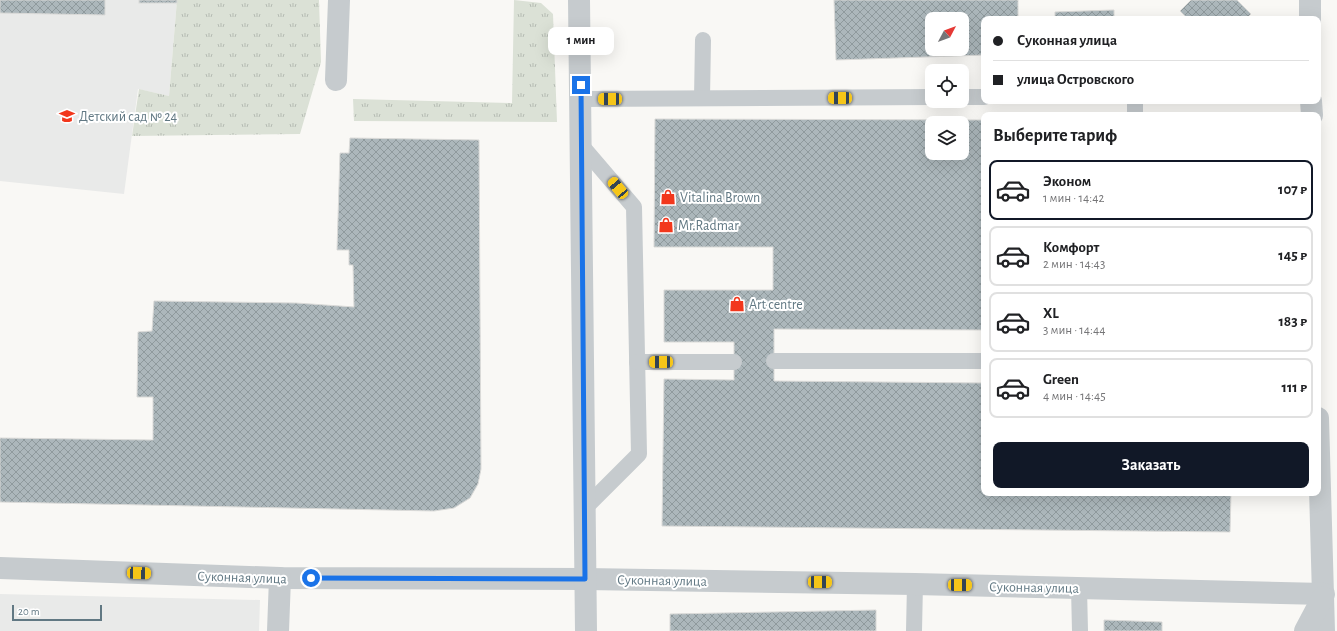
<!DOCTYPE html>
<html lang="ru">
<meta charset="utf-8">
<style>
body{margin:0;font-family:"Alegreya Sans",sans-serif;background:#f6f6f6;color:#202124;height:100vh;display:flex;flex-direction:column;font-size:15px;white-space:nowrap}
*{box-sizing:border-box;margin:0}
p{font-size:13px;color:#757577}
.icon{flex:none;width:22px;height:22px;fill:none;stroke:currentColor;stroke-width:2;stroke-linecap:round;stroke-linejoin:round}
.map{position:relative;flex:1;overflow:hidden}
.side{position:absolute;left:981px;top:112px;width:340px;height:384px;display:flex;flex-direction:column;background:#fff;border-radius:8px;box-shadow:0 4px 16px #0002}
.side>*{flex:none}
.guide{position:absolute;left:981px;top:16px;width:340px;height:88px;border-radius:8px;box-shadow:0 4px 16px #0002;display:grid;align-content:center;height:88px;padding:0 12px;background:#fff}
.needle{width:26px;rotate:49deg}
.tools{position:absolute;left:925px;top:12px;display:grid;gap:8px}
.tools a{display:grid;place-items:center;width:44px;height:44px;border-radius:8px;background:#fff;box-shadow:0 4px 16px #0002;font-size:20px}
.scale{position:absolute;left:12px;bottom:10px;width:90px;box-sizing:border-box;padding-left:4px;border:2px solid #617883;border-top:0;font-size:11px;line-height:14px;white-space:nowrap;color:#617883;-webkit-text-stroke:3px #fff;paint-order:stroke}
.end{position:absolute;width:18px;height:18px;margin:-9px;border:5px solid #1a73e8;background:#fff;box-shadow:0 0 0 2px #fff}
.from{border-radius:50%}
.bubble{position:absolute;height:28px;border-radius:8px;background:#fff;box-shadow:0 4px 16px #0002;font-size:13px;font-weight:700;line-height:28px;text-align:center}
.car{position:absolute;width:12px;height:24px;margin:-12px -6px;border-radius:5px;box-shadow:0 0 3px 1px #0007;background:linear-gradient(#f5c518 24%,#345 0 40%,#f5c518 0 76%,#345 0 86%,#f5c518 0)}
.guide b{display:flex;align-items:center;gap:14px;height:38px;font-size:15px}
.guide b+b{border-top:1px solid #e0e0e0}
.guide i{width:10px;height:10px;background:#202124}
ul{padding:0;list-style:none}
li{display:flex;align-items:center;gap:12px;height:60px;margin:0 8px 6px;padding:0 4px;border:2px solid #e0e0e0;border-radius:8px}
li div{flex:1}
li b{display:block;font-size:15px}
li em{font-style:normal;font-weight:700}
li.selected{border-color:#111827}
li>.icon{width:36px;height:36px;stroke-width:1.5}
h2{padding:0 12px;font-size:18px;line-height:48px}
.action{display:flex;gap:8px;margin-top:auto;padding:8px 12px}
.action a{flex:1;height:46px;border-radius:8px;background:#111827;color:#fff;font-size:16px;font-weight:700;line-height:46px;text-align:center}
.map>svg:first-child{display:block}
</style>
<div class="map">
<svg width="1337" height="631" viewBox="0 0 1337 631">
<defs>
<pattern id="grass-tufts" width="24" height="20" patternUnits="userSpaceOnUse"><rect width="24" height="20" fill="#dbe1d6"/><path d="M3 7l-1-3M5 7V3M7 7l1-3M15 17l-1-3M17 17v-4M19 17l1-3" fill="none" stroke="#b5bbb3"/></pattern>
<pattern id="building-cross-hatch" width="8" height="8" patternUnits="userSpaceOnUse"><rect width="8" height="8" fill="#acb7bb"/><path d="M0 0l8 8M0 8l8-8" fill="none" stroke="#8f9a9d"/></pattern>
</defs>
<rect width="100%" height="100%" fill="#f9f8f5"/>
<g fill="#e9eae9">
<polygon points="0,0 177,0 169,96 138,89 124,194 0,181"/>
<polygon points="0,594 260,600 259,631 0,631"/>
</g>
<g fill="url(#grass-tufts)">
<polygon points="177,0 319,0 321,62 300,134 132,136 139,89 169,96"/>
<polygon points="514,0 541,3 553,14 557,122 354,121 353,99 512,103"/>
</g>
<g fill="url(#building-cross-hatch)" stroke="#dadad8" fill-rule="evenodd">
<polygon points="0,0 105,0 105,15 0,13"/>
<rect x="139" y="0" width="38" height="3"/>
<path d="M834 0H1018V19H984V55L836 60ZM932 19H962V49H932Z"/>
<polygon points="1191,0 1237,0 1251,14 1246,19 1188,19 1180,11"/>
<polygon points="1114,10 1114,19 1055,19 1055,12"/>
<path d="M655 119 984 120V330L774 329V381L984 383V493H1231L1230 532 662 526 664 379 734 380V342H664V290H773V247H654ZM932 123H962V153H932Z"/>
<polygon points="350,138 479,140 481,469 478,484 470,498 454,508 434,511 0,502 0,438 153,440 153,397 137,397 138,332 152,331 154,301 296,303 354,307 353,265 349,265 349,250 337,250 340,153 349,153"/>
<polygon points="876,610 876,631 670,631 670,614"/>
<polygon points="1104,620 1162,622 1162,631 1104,631"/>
</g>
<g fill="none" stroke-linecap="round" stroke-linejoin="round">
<g stroke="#c6cbce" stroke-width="16">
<polyline points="962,97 984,97"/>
<polyline points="702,98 703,40"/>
<polyline points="581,99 932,97"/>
<polyline points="1135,101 1135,115"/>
<polyline points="581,145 634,207 639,454 585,508"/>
<polyline points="774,361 984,361"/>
<polyline points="637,362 734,362"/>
<polyline points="1079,588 1080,631"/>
<polyline points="914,631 915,584"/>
</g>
<g stroke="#c6cbce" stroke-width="22">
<polyline points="1310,0 1310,19"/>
<polyline points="336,80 339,0"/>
<polyline points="1311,101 1312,115"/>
<polyline points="1318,418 1324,631"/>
<polyline points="0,568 280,578 585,579 915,584 1324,594"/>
<polyline points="278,631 280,578"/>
<polyline points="1305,631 1323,597"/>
</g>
<polyline stroke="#c6cbce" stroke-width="22" points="579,0 586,631"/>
</g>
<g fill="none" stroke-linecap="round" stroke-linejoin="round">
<polyline stroke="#1a73e8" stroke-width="5" points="311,578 585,579 581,85"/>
</g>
<defs>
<symbol id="school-bare" viewBox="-9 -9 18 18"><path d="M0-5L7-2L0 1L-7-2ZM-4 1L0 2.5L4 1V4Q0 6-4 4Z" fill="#f2371c" stroke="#fff" stroke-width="2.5" paint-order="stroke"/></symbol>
<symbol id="shop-bare" viewBox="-9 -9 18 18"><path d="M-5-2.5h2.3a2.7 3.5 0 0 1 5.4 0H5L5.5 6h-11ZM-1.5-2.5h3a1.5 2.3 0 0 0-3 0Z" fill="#f2371c" stroke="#fff" stroke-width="2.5" paint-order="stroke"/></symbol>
</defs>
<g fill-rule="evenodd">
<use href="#school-bare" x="56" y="105" width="22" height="22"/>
<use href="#shop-bare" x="657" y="186" width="22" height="22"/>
<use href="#shop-bare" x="655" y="214" width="22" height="22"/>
<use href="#shop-bare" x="726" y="293" width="22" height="22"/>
</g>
<g text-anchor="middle" stroke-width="4" stroke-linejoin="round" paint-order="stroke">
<g font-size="14" fill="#617883" stroke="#fff" text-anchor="start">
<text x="79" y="121">Детский сад № 24</text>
<text x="680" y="202">Vitalina Brown</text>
<text x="678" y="230">Mr.Radmar</text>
<text x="749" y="309">Art centre</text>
</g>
<g font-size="14" fill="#617883" stroke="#fff">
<text transform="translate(242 577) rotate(2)" y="5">Суконная улица</text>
<text transform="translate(662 580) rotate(1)" y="5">Суконная улица</text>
<text transform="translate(1034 587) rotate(1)" y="5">Суконная улица</text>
</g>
</g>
</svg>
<div class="tools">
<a><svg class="needle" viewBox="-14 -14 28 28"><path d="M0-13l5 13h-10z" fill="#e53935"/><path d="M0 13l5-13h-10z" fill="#757577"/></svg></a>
<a><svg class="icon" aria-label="locate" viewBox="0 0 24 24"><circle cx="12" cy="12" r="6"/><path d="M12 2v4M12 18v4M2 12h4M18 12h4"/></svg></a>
<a><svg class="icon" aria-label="layers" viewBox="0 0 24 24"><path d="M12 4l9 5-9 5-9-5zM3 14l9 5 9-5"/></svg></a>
</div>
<div class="scale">20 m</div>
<i class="end from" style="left:311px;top:578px"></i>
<i class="end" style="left:581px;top:85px"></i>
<div class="bubble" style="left:548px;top:27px;width:66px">1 мин</div>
<i class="car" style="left:840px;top:98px;rotate:270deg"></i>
<i class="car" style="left:610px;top:99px;rotate:270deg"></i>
<i class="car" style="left:618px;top:188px;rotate:320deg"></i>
<i class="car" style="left:661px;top:362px;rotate:270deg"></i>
<i class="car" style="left:139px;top:573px;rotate:92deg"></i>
<i class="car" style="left:820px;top:582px;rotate:91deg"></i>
<i class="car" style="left:960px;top:585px;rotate:91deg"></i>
<div class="guide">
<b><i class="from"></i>Суконная улица</b>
<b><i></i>улица Островского</b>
</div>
<section class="side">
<h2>Выберите тариф</h2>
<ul>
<li class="selected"><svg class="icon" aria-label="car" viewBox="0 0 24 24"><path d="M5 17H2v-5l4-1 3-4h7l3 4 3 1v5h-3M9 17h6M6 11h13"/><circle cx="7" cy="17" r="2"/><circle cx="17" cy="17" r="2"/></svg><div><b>Эконом</b><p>1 мин · 14:42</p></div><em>107 ₽</em></li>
<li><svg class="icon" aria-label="car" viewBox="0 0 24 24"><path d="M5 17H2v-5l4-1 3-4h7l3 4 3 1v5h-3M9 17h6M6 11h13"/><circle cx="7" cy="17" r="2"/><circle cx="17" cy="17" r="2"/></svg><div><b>Комфорт</b><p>2 мин · 14:43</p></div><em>145 ₽</em></li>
<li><svg class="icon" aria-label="car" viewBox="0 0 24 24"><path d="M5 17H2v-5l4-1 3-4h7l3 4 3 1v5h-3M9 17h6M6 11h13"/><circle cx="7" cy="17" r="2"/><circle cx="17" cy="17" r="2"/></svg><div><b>XL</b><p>3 мин · 14:44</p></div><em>183 ₽</em></li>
<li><svg class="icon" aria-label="car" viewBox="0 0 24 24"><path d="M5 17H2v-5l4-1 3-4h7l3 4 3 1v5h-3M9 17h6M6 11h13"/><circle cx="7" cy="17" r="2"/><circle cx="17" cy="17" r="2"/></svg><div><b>Green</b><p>4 мин · 14:45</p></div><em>111 ₽</em></li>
</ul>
<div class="action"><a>Заказать</a></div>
</section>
</div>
